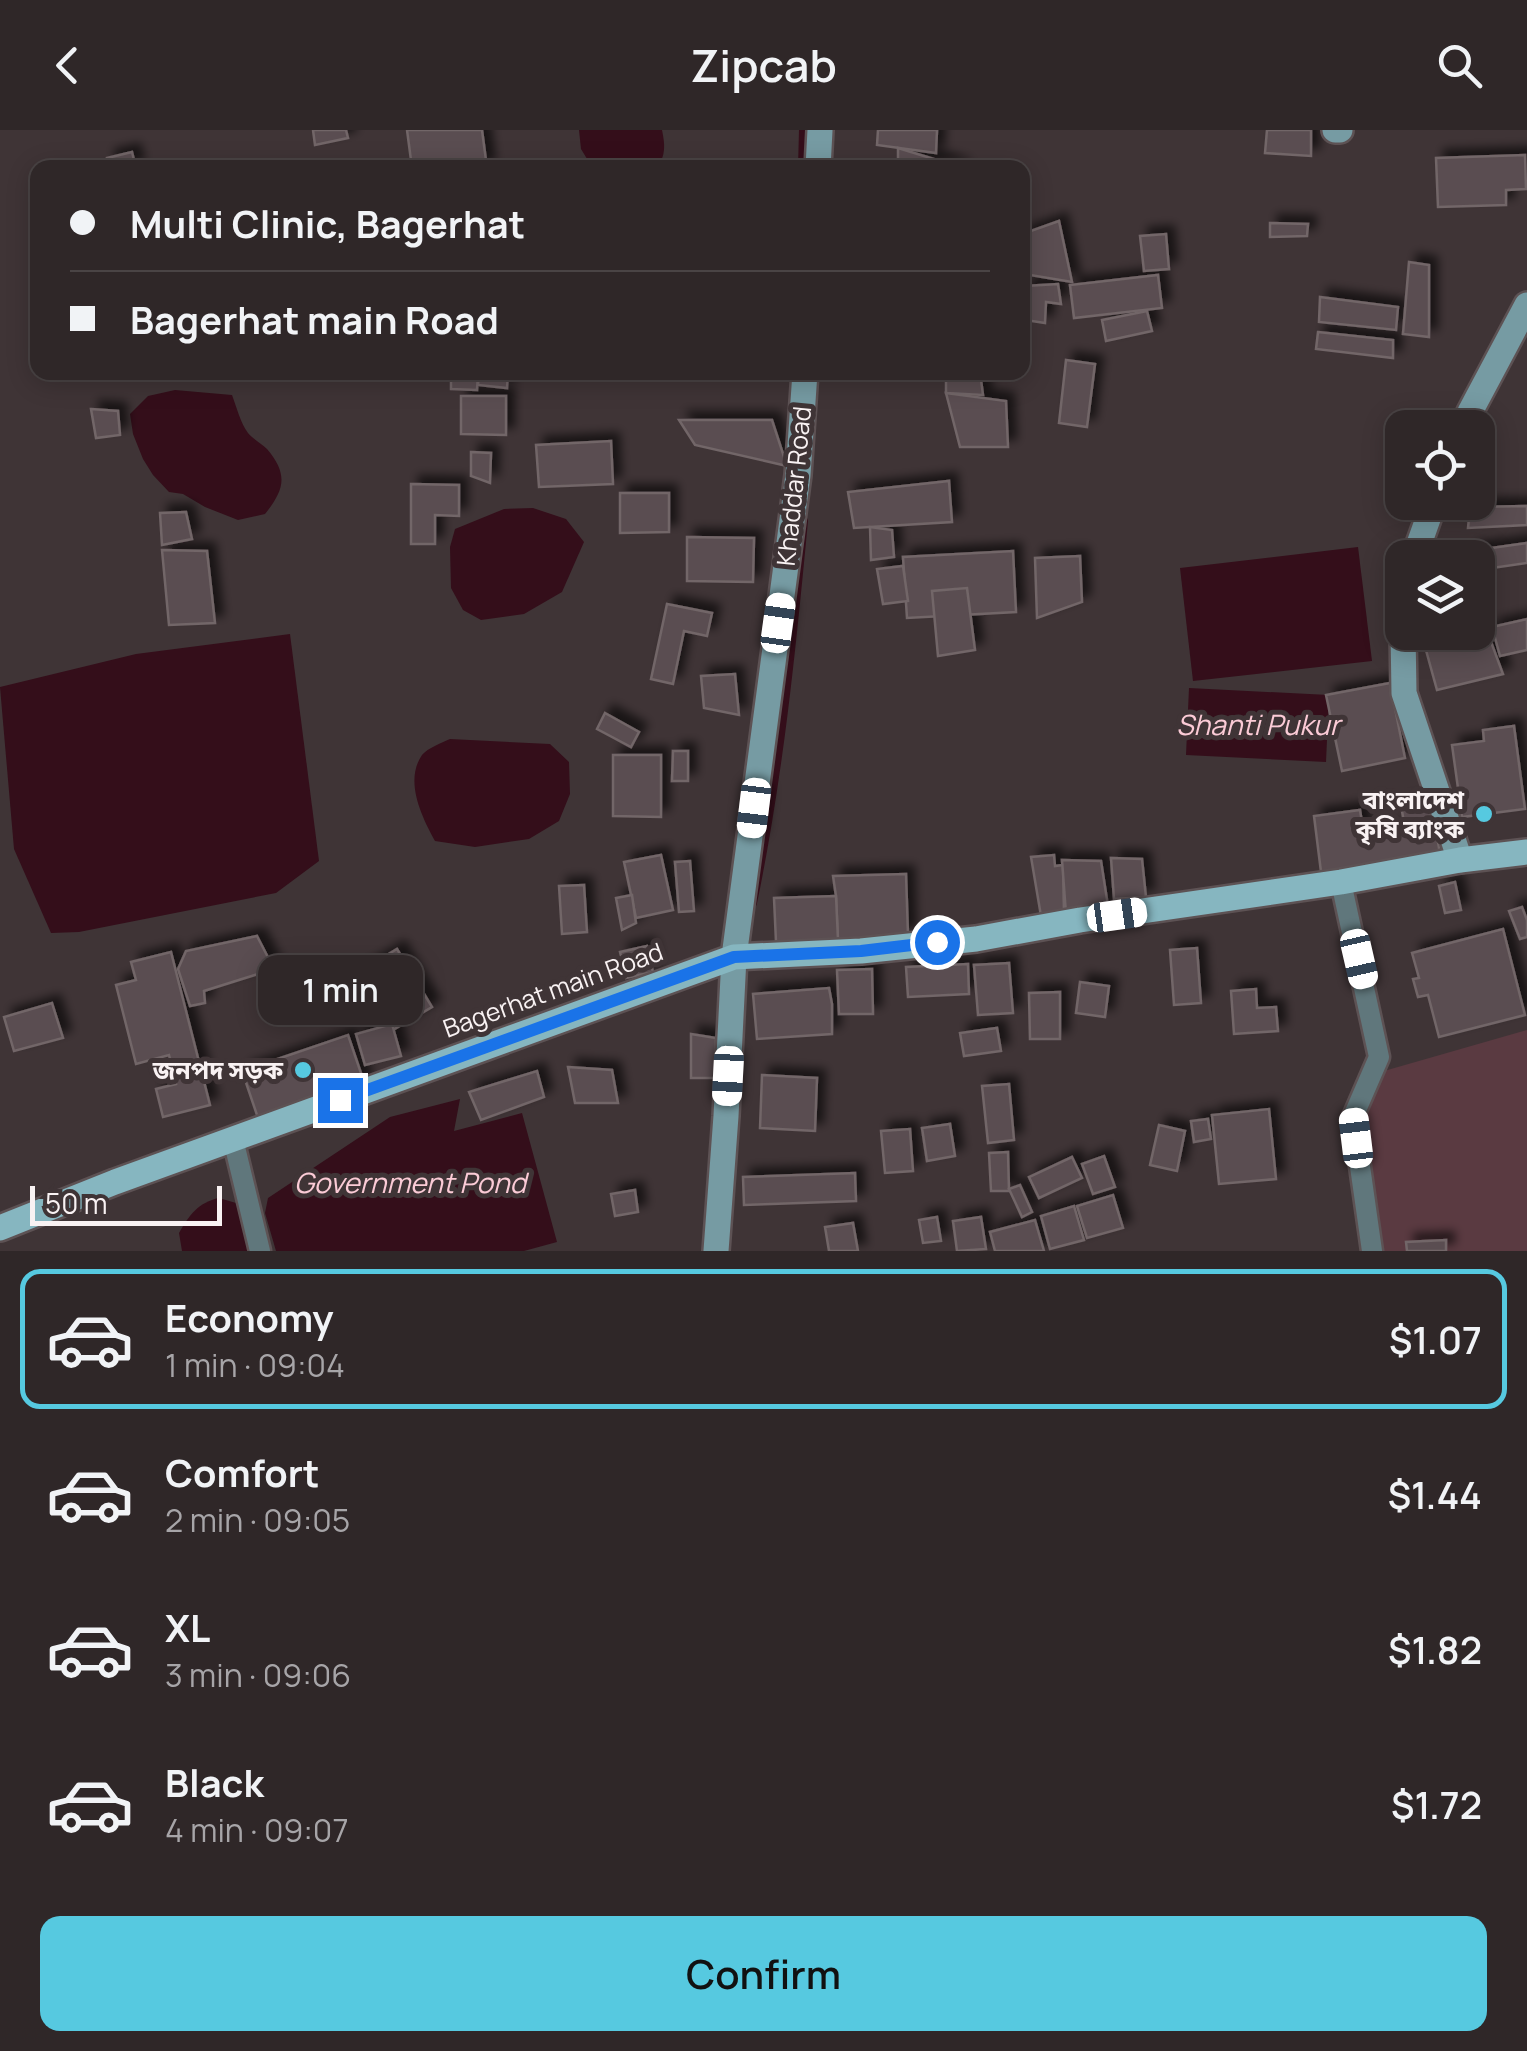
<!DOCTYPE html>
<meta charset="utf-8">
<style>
body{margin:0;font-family:Manrope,"Noto Sans Bengali",sans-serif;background:#372f30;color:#f1f3f6;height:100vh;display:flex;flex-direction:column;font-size:38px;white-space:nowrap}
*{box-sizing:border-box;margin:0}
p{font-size:32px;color:#a7a5a8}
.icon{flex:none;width:55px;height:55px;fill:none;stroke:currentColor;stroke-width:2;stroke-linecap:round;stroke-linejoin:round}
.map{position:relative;height:1121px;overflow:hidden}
.sheet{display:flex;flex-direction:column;background:#2f2728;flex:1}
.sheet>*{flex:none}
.hud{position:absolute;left:30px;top:30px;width:1000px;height:220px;border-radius:20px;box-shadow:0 5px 25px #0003,0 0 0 2px #4a4445;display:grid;align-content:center;height:220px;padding:0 40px;background:#2f2728}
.buttons{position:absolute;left:1385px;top:280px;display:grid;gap:20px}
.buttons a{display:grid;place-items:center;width:110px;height:110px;border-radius:20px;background:#2f2728;box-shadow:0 5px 25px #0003,0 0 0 2px #4a4445;font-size:50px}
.scale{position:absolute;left:30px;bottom:25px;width:192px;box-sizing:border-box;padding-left:10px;border:5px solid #f9f2f3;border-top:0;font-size:28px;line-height:35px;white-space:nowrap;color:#f9f2f3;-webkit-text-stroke:8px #3f3436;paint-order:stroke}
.end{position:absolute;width:45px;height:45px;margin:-22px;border:12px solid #1a73e8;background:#fff;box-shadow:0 0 0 5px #fff}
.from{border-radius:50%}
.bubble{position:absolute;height:70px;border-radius:20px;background:#2f2728;box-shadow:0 5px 25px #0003,0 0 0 2px #4a4445;font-size:32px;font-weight:600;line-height:70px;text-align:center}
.car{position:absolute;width:30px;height:60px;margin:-30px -15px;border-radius:12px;box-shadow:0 0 8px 2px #0007;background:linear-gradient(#fff 24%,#345 0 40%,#fff 0 76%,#345 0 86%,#fff 0)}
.hud b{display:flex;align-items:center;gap:35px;height:95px;font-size:38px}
.hud b+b{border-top:2px solid #4a4445}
.hud i{width:25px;height:25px;background:#f1f3f6}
ul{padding:18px 0 0;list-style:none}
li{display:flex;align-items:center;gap:30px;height:140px;margin:0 20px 15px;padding:0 20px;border:5px solid transparent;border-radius:20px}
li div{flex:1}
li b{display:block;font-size:38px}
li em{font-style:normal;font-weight:600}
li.active{border-color:#56c9e0}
li>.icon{width:90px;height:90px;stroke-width:1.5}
.button{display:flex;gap:20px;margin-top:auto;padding:20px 40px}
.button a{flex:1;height:115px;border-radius:20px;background:#56c9e0;color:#111;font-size:40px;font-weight:600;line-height:115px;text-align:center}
header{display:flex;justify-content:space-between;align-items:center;height:130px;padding:0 40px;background:#2f2728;font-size:45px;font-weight:600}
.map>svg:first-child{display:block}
</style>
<header><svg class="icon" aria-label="back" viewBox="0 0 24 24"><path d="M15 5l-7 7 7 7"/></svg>Zipcab<svg class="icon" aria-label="search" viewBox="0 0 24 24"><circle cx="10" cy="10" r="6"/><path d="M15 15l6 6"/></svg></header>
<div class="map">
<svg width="1527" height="1121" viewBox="0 0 1527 1121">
<defs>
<filter id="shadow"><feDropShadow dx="8" dy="-8" stdDeviation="5" flood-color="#0009"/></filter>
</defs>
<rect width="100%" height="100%" fill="#3f3436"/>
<polygon fill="#5a3a41" points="1527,900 1527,1121 1379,1121 1358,993 1384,941"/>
<g fill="#340e1a">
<path d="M579 0H662C665 14 666 26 657 37H592L581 19Z"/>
<path d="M175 260 232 265C237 278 240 292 248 303 253 309 261 313 267 319 289 345 284 360 265 384L238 390 205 377 183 364 169 362 153 345 143 329 133 304 130 284 148 266Z"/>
<polygon points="533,378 566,389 584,412 562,462 524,484 481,490 463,480 451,458 450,417 455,399 504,379"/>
<polygon points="1358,417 1372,531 1193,551 1180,438"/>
<polygon points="290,504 319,731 276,763 79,802 51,803 14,719 0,557 136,524"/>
<polygon points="1189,558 1329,565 1326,632 1186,625"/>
<path d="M450 609 550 614 569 632 570 664 559 691 529 709 475 717 435 711C422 687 404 651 422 625 428 618 441 613 450 609Z"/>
<polygon points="460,969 454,1001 522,983 557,1112 524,1121 276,1121 265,1083 268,1068 390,987"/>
<path d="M219 1068 236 1073 245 1089 247 1121H182L179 1103C189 1085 199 1072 219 1068Z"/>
</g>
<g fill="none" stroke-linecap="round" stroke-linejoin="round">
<g stroke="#340e1a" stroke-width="8">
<polyline points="802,38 803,0"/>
<path d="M753 773C779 647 792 519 804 391"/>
</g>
</g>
<g fill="#5a4e51" stroke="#726668" stroke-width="2.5" filter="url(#shadow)">
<polygon points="313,0 346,0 348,8 315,15"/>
<polygon points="407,0 482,0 487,38 412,38"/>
<polygon points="878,0 937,0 936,23 877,15"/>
<polygon points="1267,0 1311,0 1311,26 1265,23"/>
<polygon points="898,18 963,38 898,38"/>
<polygon points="132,22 136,38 109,38 107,28"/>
<polygon points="1525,25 1526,59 1506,60 1506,75 1438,77 1436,28"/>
<polygon points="1059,91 1072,152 1024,144 1022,104"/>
<polygon points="1270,93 1308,94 1307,106 1270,107"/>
<polygon points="1166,104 1169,139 1144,141 1140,106"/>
<polygon points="1409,132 1429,135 1429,207 1403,204"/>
<polygon points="1158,145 1162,178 1074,188 1070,155"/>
<polygon points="1058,154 1061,174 1046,172 1045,193 1025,190 1025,156"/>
<polygon points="1320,167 1398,177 1396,200 1319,192"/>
<polygon points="1147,181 1152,201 1106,211 1102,190"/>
<polygon points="1318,202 1393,210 1393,228 1316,219"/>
<polygon points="1066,230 1095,234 1087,297 1059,293"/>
<polygon points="451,242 478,242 477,260 451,259"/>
<polygon points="479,242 508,242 507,258 478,255"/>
<polygon points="619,242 677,242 677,247 620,250"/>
<polygon points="946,242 980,242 983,265 946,263"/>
<polygon points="946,263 1006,271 1008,317 960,317"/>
<polygon points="461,266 506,266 506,305 461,304"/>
<polygon points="91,279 118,281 120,305 96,308"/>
<polygon points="679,290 772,290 787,336 695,315"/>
<polygon points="611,311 613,354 539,357 536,315"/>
<polygon points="471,322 491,323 490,353 471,346"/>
<polygon points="949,351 952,392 854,398 848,362"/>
<polygon points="411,354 459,355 459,386 435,385 435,414 411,414"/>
<polygon points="620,363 669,363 669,402 620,403"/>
<polygon points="1527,376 1527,395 1468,398 1470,377"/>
<polygon points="186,382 192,409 162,415 160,383"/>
<polygon points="870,397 892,400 894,427 871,430"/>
<polygon points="687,407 754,408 753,452 687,451"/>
<polygon points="1527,413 1527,433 1478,440 1478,428 1472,428 1470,421"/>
<polygon points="162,420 207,421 215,493 169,495"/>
<polygon points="1013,421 1016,482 907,488 903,427"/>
<polygon points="1080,426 1082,472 1037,488 1035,428"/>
<polygon points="903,436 908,471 883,474 877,439"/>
<polygon points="967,458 975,520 938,526 932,461"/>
<polygon points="667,474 712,483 707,506 684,501 673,554 651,549"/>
<polygon points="1527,489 1527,520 1500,526 1492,497"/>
<polygon points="1487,501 1503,544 1437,560 1424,513"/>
<polygon points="735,544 739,585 704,578 701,546"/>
<polygon points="1390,553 1405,628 1342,641 1326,565"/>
<polygon points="605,583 639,602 631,617 597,599"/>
<polygon points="1514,596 1525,679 1462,687 1452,615 1484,611 1483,600"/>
<polygon points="673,621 688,621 688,651 672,651"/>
<polygon points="613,625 661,625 661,687 613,686"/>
<polygon points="1431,670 1440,724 1321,742 1314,686 1360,680 1364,705 1405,699 1401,675"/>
<polygon points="661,725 673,780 636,788 624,732"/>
<polygon points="1054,725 1055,736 1063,735 1064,783 1041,786 1031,727"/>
<polygon points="1111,728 1142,729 1146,767 1114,769"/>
<polygon points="1062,730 1101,731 1108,776 1066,784"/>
<polygon points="690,731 694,781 679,782 675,732"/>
<polygon points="906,744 908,805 838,810 836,766 833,746"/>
<polygon points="1455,752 1461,780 1445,783 1439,756"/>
<polygon points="584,755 587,802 562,804 559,756"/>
<polygon points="632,765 636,793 622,800 616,768"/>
<polygon points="836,766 838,810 776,812 774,768"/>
<polygon points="1522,777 1527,790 1527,807 1520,809 1509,781"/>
<polygon points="1503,799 1525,885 1439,907 1428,865 1418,867 1413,849 1419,848 1412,823"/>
<polygon points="257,806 274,839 204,861 205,873 190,876 178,839 186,821"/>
<polygon points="647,816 653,842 626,848 620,822"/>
<polygon points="1197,818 1201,873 1174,875 1170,820"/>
<polygon points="397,819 432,877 386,904 352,846"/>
<polygon points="171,822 210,975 163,987 156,959 176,954 169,925 136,934 116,855 136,850 131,832"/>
<polygon points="1009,833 1013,883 978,885 974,835"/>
<polygon points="968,834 969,864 908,867 906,837"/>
<polygon points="872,839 873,884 839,884 837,840"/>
<polygon points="1080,852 1109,856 1105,887 1076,883"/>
<polygon points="829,858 832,874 832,904 757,909 753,864"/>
<polygon points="1256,859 1257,878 1276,877 1278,901 1234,904 1231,861"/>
<polygon points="1060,862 1060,909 1030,909 1029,863"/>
<polygon points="52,873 63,908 14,921 4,887"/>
<polygon points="392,894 401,926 365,935 356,904"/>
<polygon points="997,898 1001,921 964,926 960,903"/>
<polygon points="691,904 716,908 715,948 691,948"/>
<polygon points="348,905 364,952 258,988 242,941"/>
<polygon points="568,937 612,940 618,973 575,973"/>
<polygon points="537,941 544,967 481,990 469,962"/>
<polygon points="762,945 817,948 815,1001 760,998"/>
<polygon points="1009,954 1014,1010 988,1013 982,956"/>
<polygon points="1269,979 1276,1049 1219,1054 1212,985"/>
<polygon points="1208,989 1211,1009 1194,1012 1191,991"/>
<polygon points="950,994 955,1026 927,1031 922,998"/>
<polygon points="1159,995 1185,1001 1177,1041 1150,1035"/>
<polygon points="910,999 913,1041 885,1043 881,1001"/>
<polygon points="1008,1022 1009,1061 991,1061 989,1023"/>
<polygon points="1104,1026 1115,1057 1093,1064 1082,1034"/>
<polygon points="1072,1027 1082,1048 1039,1068 1029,1047"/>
<polygon points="855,1043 856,1071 744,1075 743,1047"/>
<polygon points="1020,1055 1032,1082 1022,1087 1009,1059"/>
<polygon points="635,1060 638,1082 615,1086 611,1064"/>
<polygon points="1113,1065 1123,1098 1087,1108 1077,1076"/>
<polygon points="1074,1076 1084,1110 1050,1119 1041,1086"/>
<polygon points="937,1087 941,1111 923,1113 919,1090"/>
<polygon points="981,1087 986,1119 957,1121 953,1091"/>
<polygon points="1035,1090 1044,1121 995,1121 990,1102"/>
<polygon points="853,1093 858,1121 829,1121 825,1097"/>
<polygon points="1446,1110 1446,1121 1407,1121 1406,1112"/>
</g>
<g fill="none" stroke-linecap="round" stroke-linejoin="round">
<defs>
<g id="street">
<polyline points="1341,752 1379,927 1353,987 1372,1121"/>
<polyline points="233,1009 260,1121"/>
</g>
<g id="secondary">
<polyline points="1335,0 1340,0"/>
<polyline points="818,38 820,0"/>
<polyline points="1463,298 1470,282 1527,175"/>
<polyline points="1414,428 1434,372"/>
<polyline points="1402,454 1402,484"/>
<polyline points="1403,502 1404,563 1460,730"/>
<polyline points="716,1121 726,986 734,827 798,345 805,242"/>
</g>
<polyline id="primary" points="0,1098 115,1052 734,827 861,821 976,809 1080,790 1341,752 1460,730 1527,722"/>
</defs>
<use href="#street" stroke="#5d5254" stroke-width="25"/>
<use href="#secondary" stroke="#5d5254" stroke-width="30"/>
<use href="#primary" stroke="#5d5254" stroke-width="30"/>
<use href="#street" stroke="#60777c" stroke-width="20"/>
<use href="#secondary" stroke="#769ba3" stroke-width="25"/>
<use href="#primary" stroke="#86b6c0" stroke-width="25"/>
</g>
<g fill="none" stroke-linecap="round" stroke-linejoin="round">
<polyline stroke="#1a73e8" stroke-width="12" points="340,970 734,827 861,821 937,812"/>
</g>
<g fill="#56c9e0" stroke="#3f3436" stroke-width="4">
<circle cx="1484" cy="684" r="10"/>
<circle cx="303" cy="940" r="10"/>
</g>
<g text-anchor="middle" stroke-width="10" stroke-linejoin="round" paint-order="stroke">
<g font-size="25" fill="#f9f2f3" stroke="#3f3436">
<text transform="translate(794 356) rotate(-84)" y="9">Khaddar Road</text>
<text transform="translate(553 860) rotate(-20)" y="9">Bagerhat main Road</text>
</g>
<g font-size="25" font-weight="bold" fill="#f9f2f3" stroke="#3f3436" text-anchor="end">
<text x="1464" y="679">বাংলাদেশ<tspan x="1464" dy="29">কৃষি ব্যাংক</tspan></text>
<text x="283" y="949">জনপদ সড়ক</text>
</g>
<g font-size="28" font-style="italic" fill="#fbcbd6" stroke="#3f3436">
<text x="1258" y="605">Shanti Pukur</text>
<text x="410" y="1063">Government Pond</text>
</g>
</g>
</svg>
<div class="buttons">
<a><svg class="icon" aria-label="locate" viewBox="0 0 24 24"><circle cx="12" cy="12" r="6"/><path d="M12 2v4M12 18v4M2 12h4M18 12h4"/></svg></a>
<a><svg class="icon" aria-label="layers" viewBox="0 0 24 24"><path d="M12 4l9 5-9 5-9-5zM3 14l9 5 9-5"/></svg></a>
</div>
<div class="scale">50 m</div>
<i class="end from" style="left:937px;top:812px"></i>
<i class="end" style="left:340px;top:970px"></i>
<div class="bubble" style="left:258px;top:825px;width:165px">1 min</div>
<i class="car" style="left:778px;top:493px;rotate:8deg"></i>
<i class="car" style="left:754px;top:678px;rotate:187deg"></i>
<i class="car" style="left:1117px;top:785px;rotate:82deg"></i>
<i class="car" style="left:1359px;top:829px;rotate:167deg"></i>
<i class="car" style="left:728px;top:946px;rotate:183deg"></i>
<i class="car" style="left:1356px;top:1008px;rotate:353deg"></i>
<div class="hud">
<b><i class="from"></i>Multi Clinic, Bagerhat</b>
<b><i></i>Bagerhat main Road</b>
</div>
</div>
<section class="sheet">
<ul>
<li class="active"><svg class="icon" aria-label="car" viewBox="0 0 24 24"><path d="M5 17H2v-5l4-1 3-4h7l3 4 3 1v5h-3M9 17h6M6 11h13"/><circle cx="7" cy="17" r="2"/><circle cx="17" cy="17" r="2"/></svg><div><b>Economy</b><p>1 min · 09:04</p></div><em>$1.07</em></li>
<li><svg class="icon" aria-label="car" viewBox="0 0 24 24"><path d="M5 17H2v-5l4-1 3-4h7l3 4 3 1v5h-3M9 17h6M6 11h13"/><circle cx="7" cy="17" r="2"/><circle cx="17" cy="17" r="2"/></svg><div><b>Comfort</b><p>2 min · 09:05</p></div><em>$1.44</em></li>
<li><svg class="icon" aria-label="car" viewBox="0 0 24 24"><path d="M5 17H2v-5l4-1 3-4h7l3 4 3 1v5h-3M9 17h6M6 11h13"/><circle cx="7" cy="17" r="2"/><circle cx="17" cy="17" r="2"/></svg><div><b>XL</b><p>3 min · 09:06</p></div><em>$1.82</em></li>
<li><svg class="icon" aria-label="car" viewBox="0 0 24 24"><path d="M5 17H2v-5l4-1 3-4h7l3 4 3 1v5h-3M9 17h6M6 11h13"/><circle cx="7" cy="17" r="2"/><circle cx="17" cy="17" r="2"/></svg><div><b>Black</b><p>4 min · 09:07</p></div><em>$1.72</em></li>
</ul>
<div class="button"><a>Confirm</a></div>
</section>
